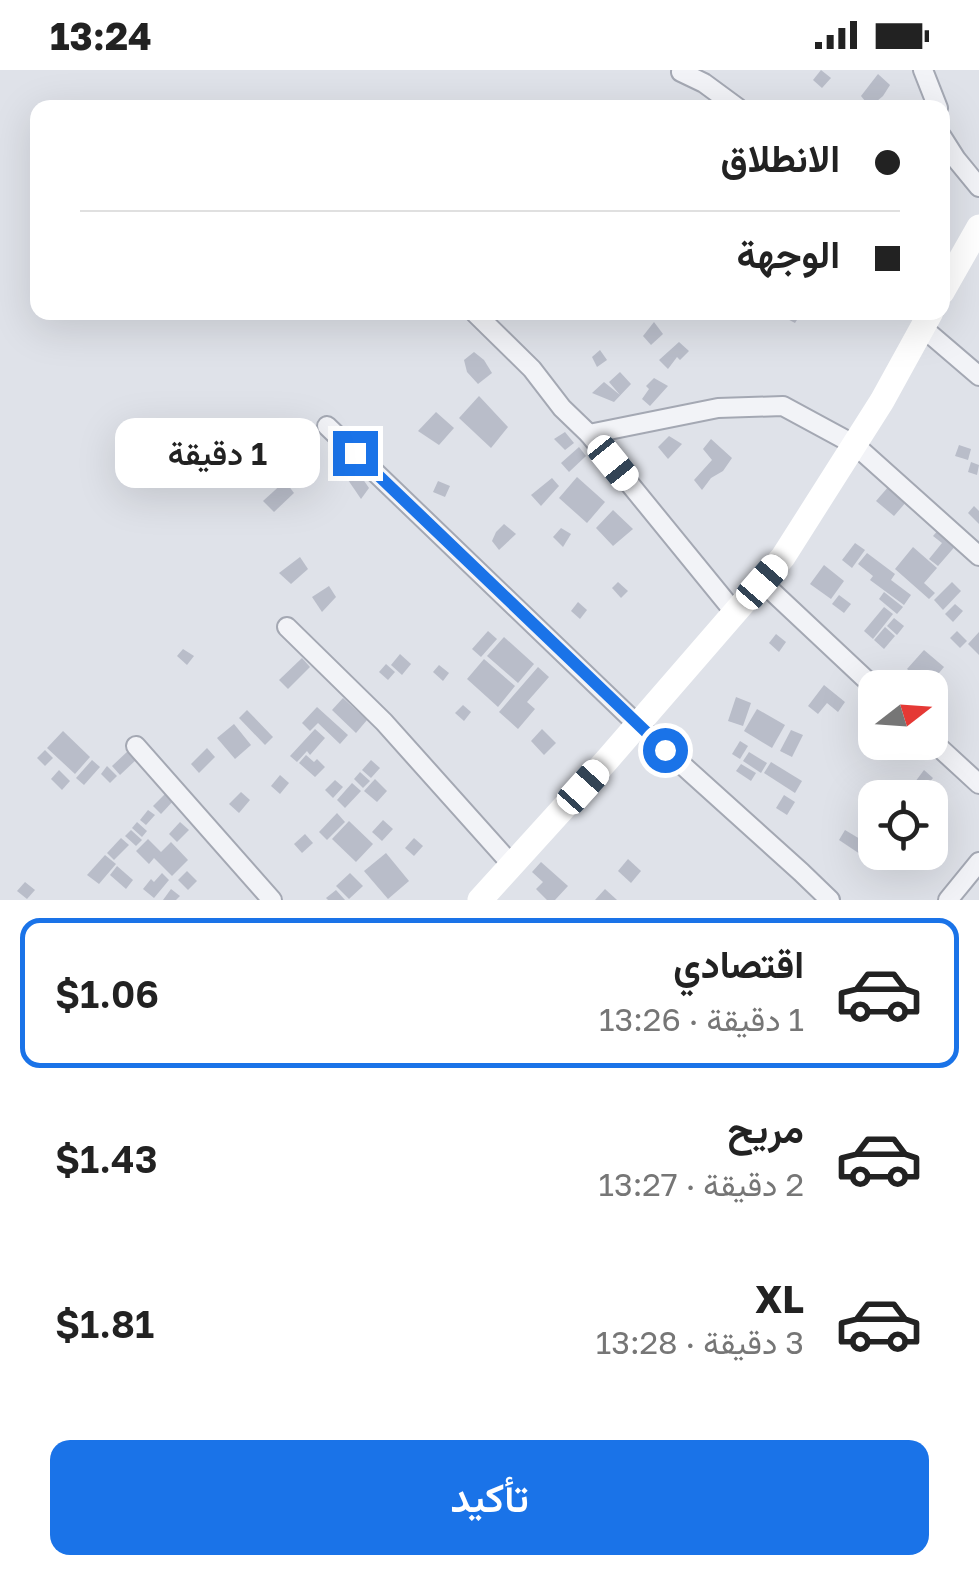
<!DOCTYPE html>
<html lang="ar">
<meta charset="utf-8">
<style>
body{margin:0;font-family:"Golos Text",Vazirmatn,sans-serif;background:#f6f6f6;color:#222;direction:rtl;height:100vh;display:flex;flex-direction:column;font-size:38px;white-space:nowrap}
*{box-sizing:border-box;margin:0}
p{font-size:32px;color:#767676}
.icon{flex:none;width:55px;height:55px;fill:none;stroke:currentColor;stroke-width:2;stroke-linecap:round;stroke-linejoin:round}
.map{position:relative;height:830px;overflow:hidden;direction:ltr}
.panel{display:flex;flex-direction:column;background:#fff;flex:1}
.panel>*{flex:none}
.top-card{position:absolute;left:30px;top:30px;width:920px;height:220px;border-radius:20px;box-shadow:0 10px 40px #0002;direction:rtl;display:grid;align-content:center;height:220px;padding:0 50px;background:#fff}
.needle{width:65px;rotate:73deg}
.buttons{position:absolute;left:858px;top:600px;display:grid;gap:20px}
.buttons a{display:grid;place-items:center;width:90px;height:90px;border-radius:20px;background:#fff;box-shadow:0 10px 40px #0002;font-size:50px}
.end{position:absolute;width:45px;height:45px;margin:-22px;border:12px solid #1a73e8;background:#fff;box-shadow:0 0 0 5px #fff}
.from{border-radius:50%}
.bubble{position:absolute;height:70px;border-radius:20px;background:#fff;box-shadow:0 10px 40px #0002;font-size:32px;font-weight:600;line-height:70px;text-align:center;direction:rtl}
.car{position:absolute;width:30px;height:60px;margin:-30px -15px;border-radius:12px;box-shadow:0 0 8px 2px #0007;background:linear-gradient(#fff 24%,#345 0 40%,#fff 0 76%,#345 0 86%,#fff 0)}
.top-card b{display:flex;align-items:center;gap:35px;height:95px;font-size:38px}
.top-card b+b{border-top:2px solid #e0e0e0}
.top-card i{width:25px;height:25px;background:#222}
ul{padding:18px 0 0;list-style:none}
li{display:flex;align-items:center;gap:30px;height:150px;margin:0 20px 15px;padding:0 30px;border:5px solid transparent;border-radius:20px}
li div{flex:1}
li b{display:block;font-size:38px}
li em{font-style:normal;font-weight:600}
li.on{border-color:#1a73e8}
li>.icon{width:90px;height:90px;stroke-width:1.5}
.primary-button{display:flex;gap:20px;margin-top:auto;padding:20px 50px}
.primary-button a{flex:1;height:115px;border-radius:20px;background:#1a73e8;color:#fff;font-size:40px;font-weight:600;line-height:115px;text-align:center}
.status{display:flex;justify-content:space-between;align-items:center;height:70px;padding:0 50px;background:#fff;direction:ltr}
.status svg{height:28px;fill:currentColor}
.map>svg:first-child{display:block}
</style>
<div class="status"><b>13:24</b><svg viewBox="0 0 49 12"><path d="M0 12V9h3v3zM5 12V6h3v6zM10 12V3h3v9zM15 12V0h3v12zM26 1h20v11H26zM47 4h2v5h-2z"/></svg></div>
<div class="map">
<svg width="979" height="830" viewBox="0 0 979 830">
<rect width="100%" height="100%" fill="#dfe2e9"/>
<g fill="#b9bdc9">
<polygon points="821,0 831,8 822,18 813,10"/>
<polygon points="878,4 890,15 883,26 870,37 861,26"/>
<polygon points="774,242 802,242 795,253"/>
<polygon points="654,252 663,264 651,275 643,266"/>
<polygon points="679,272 689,281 680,290 677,287 668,299 659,290"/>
<polygon points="600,280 607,290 597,297 592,287"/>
<polygon points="474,282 484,290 492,303 478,314 467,302 464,290"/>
<polygon points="620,302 631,314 614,332 592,323 604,312 620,325 609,312"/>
<polygon points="654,308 668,316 650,336 642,329 649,319 646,316"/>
<polygon points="479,326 508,357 491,378 459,348"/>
<polygon points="436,342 454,358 439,375 418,361"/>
<polygon points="565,362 574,373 565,380 554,369"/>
<polygon points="669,366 682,374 668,389 658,377"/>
<polygon points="711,369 732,388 723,401 711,408 702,420 694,410 712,390 703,379"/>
<polygon points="959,375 971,379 968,390 955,386"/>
<polygon points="579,377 586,386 569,402 561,393"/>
<polygon points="971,392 979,395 977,405 968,402"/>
<polygon points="356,399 369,418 361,429 346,407"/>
<polygon points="577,407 605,432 587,453 559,428"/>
<polygon points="552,408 559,416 541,436 531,425"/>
<polygon points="285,411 294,423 274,442 263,431"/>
<polygon points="438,411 450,416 445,427 433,422"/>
<polygon points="889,416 907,431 894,446 876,431"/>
<polygon points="974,436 979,441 979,454 968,443"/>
<polygon points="613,440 633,459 613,476 596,458"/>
<polygon points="504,454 516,464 499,480 492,471 496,462"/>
<polygon points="561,458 571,464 563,477 553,467"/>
<polygon points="940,458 958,473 938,496 929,489 942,473 933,466"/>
<polygon points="855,473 865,480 852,498 842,490"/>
<polygon points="913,477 937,498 924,513 935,523 929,529 895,499"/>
<polygon points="867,483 895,504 891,510 911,525 904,535 870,510 873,506 858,494"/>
<polygon points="300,487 308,499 291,514 279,503"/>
<polygon points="824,495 844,511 831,529 810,514"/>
<polygon points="618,512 628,521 621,528 612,518"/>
<polygon points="952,512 961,521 943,540 934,530"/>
<polygon points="329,516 336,527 322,542 312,527"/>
<polygon points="884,522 903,537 897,544 879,529"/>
<polygon points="839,525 851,534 844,543 832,534"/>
<polygon points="578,532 587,540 580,549 571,541"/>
<polygon points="955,534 963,541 953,552 945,544"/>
<polygon points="884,537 893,544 873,569 864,561"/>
<polygon points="894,548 904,556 897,565 887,556"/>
<polygon points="885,557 895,566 884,579 874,570"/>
<polygon points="488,561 497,569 481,587 472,579"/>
<polygon points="957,561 967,571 960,578 950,568"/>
<polygon points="979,562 979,585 968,574"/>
<polygon points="776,564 786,572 779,582 769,573"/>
<polygon points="504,567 534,594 518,613 487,586"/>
<polygon points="183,579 194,586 187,595 177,586"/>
<polygon points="924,580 944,597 928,616 907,599"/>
<polygon points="400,584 411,594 402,605 391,595"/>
<polygon points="302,588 310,597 288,619 279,610"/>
<polygon points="484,589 515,616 498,637 467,609"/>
<polygon points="386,594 395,602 388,610 379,602"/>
<polygon points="439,595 449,603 443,611 433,602"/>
<polygon points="538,597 549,607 527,632 535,639 518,659 499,642"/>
<polygon points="824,615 845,632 838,642 827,633 818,644 808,636"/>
<polygon points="736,627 751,633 743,656 728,651"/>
<polygon points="343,628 367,650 356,663 332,640"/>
<polygon points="463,635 471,642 464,651 455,643"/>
<polygon points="317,637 348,665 340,674 318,653 310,661 302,653"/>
<polygon points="757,639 785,655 772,678 744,661"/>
<polygon points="247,640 273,667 265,675 239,648"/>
<polygon points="234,654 251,675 235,689 217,668"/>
<polygon points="315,659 325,668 310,685 307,681 297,692 290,686"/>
<polygon points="542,659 556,673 544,685 531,671"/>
<polygon points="791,660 803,665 792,687 780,681"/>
<polygon points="63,661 90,687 75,704 47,678"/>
<polygon points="740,671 748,676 740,689 732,684"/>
<polygon points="207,678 215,687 199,703 191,694"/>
<polygon points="45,680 53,688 45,696 37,688"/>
<polygon points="129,680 137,689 120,705 112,696"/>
<polygon points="749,682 767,693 761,703 743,691"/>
<polygon points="306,685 314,692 317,689 325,697 315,707 299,693"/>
<polygon points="92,690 100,697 84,715 76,708"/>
<polygon points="371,690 380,698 371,708 362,700"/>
<polygon points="771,692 802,711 795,723 764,703"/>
<polygon points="741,694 756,703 751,711 736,701"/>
<polygon points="107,696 117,706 110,713 101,704"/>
<polygon points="59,700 70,711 62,720 51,709"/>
<polygon points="924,700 933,708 924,719 915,712"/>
<polygon points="360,702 370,711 363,718 354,709"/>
<polygon points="280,705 289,713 280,724 271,716"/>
<polygon points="375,709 387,721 377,732 364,721"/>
<polygon points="335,710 343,717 333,728 325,720"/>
<polygon points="352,713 361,721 345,738 337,730"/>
<polygon points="167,722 175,729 161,744 153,736"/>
<polygon points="241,722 250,730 239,743 229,734"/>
<polygon points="784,725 795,732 787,745 776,738"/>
<polygon points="148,740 155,745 146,755 140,750"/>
<polygon points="337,743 345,752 327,770 319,762"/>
<polygon points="383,750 393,759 382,771 372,762"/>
<polygon points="349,751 373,774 356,792 332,769"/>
<polygon points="137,752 147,761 142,767 132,758"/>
<polygon points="180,752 189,760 177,772 169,764"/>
<polygon points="131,760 142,770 136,776 125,766"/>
<polygon points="845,760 870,775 863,786 839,770"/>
<polygon points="305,764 313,773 302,783 294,774"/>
<polygon points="121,768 129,775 114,790 107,783"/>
<polygon points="414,768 423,776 414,786 405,778"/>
<polygon points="148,769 161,782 171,772 188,790 172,806 154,788 149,794 136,781"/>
<polygon points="386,783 409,811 388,829 364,801"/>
<polygon points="105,785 116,794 99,814 87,805"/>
<polygon points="628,789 641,801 631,813 618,801"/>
<polygon points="541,792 568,816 555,830 547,830 536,819 543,812 532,802"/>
<polygon points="117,796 133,810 126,819 110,805"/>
<polygon points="187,801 197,811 188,820 178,810"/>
<polygon points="162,803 169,810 154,828 143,819 151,809 154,812"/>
<polygon points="350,803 363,816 349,829 336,816"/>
<polygon points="25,812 35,820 27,829 17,821"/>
<polygon points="171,819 180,826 176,830 163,830"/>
<polygon points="605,819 617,830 595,830"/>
<polygon points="336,820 345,830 328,830 326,828"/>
</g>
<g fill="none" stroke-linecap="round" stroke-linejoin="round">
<defs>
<g id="minor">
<polyline points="923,0 938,38"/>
<polyline points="681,2 704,13 738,38"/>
<polyline points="942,67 956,89 979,117"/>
<polyline points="475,243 532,299 562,338 589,364 718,338 783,336 855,375 979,486"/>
<polyline points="923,258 979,306"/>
<polyline points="327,356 638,655 801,802 830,830"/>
<polyline points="589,364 735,543"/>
<polyline points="762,512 875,618"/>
<polyline points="287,557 384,652 512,795"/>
<polyline points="930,669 979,714"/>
<polyline points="136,676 272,830"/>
<polyline points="948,830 979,792"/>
</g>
</defs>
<use href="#minor" stroke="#a4a8b3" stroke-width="22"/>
<use href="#minor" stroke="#f2f3f7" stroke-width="18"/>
<g stroke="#fff" stroke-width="25">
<polyline points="942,222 979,157"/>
<polyline points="480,830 607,690 783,487 882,331 931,242"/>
</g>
</g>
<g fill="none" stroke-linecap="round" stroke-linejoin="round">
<polyline stroke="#1a73e8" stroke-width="12" points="355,383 665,680"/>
</g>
</svg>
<div class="buttons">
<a><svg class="needle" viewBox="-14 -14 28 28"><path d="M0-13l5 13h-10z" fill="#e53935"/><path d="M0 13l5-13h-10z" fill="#767676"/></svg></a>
<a><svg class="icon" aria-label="locate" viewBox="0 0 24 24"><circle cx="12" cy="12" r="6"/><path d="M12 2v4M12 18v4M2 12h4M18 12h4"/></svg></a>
</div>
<i class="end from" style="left:665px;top:680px"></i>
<i class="end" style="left:355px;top:383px"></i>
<div class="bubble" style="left:115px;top:348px;width:205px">1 دقيقة</div>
<i class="car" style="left:613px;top:393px;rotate:141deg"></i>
<i class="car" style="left:762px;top:512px;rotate:41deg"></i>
<i class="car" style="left:583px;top:717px;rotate:42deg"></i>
<div class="top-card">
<b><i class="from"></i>الانطلاق</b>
<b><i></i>الوجهة</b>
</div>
</div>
<section class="panel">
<ul>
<li class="on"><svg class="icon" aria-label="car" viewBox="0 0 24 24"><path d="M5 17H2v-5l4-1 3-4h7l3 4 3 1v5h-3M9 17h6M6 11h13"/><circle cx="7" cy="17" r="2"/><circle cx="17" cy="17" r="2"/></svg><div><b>اقتصادي</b><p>1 دقيقة · 13:26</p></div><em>$1.06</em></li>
<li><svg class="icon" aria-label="car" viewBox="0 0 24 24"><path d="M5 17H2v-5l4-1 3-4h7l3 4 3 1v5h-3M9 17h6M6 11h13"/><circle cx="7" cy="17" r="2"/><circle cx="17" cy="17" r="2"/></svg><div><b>مريح</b><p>2 دقيقة · 13:27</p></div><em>$1.43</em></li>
<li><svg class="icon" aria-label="car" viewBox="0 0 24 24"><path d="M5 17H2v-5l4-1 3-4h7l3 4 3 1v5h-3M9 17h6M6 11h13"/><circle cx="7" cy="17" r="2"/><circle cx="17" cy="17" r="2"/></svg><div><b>XL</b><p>3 دقيقة · 13:28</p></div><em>$1.81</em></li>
</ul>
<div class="primary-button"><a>تأكيد</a></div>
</section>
